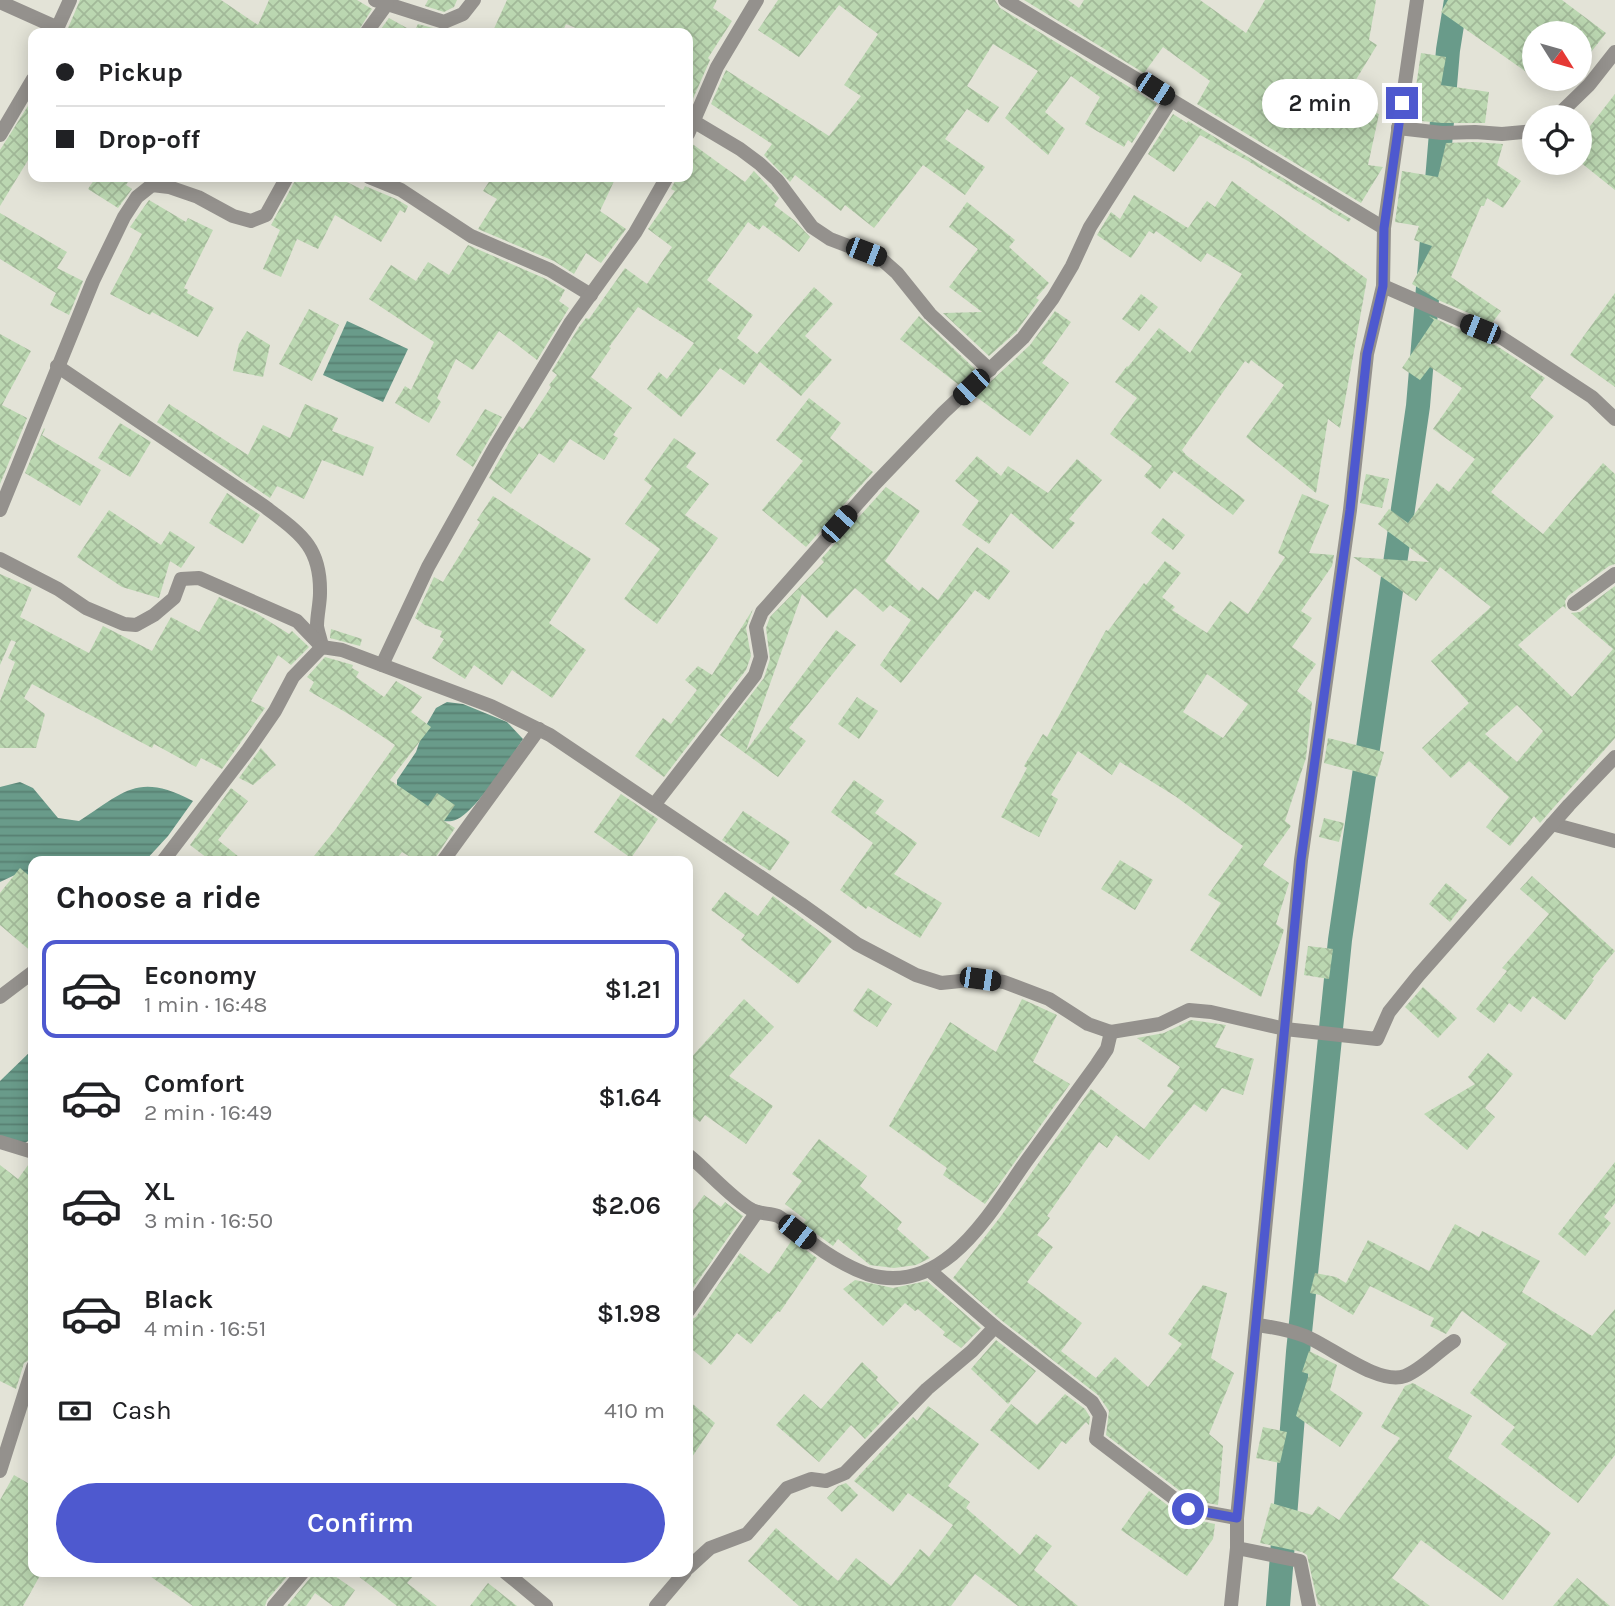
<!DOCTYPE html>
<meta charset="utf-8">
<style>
body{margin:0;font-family:Karla,sans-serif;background:#f6f6f6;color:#202124;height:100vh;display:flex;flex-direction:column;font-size:26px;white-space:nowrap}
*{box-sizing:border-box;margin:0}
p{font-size:23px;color:#757577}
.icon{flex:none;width:38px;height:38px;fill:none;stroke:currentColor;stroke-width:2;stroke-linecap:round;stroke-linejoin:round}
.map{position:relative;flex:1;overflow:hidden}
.panel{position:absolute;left:28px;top:856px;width:665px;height:721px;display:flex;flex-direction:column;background:#fff;border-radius:14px;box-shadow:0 4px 18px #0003}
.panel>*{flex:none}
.banner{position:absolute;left:28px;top:28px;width:665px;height:154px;border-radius:14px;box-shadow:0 4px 18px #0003;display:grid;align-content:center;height:154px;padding:0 28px;background:#fff}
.needle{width:46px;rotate:127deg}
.buttons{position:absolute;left:1522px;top:21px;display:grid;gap:14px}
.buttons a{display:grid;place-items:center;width:70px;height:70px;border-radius:50%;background:#fff;box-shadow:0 4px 18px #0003;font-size:35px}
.end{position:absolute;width:32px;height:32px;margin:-16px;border:9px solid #4e59cf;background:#fff;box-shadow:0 0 0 4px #fff}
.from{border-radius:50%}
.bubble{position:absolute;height:49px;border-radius:24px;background:#fff;box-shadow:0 4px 18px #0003;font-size:23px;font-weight:600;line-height:49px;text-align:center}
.car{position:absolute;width:21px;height:42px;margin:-21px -10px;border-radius:9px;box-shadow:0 0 5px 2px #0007;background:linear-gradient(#222 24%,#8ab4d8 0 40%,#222 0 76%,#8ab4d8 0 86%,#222 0)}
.banner b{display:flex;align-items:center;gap:24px;height:66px;font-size:26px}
.banner b+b{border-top:2px solid #e0e0e0}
.banner i{width:18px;height:18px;background:#202124}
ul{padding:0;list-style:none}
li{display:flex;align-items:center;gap:21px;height:98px;margin:0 14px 10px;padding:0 14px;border:4px solid transparent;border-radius:14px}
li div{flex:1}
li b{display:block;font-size:26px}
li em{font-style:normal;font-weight:600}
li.active{border-color:#4e59cf}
li>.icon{width:63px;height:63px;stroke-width:1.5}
h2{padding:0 28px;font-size:32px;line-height:84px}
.pay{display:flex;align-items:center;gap:18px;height:77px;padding:0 28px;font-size:26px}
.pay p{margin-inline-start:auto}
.cta{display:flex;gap:14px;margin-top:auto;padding:14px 28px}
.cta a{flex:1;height:80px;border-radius:42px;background:#4e59cf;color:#fff;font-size:28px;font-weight:600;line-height:80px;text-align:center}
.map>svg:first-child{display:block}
</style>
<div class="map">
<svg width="1615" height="1606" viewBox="0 0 1615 1606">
<defs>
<pattern id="water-rules" width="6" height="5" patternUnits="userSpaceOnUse" patternTransform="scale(1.75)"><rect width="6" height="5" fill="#699b8a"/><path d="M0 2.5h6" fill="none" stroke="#588072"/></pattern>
<pattern id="building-cross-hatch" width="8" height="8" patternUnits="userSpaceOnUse" patternTransform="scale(1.75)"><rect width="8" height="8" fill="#bbd7b1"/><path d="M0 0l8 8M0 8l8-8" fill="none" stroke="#a2b999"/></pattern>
</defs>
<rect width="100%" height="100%" fill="#e3e3d7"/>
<g fill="url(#water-rules)">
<polygon points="347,321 408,349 383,402 323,375"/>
<path d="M447 702 463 704 507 722 523 739C512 756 471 819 452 821 434 824 412 807 397 799V780L416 752 424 729 436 708Z"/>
<path d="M20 782 33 788 58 818 79 821C125 792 137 772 193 801L168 836 145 861H33V882L17 874 0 882V787Z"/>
<polygon points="33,1049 33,1138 20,1146 0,1142 0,1081"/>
</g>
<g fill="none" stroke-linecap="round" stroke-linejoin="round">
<polyline stroke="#699b8a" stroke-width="24" points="1278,1606 1298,1352 1340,940 1418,406 1448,50 1456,0"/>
</g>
<g fill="url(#building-cross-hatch)" fill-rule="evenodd">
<polygon points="80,0 221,0 258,25 269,0 357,0 372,9 357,33 66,33"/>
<polygon points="428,0 457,0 454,7 444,12 425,6"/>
<polygon points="507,0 717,0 713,8 732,21 708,58 710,60 688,110 688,33 588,33 566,24 562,33 492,33"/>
<polygon points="778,0 995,0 1000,8 1157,104 1132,143 1128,140 1124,147 1085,124 1100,97 1071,76 1045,112 1065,129 1048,155 1005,118 1038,71 993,44 967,86 999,107 988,123 967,109 945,139 985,167 965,195 923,165 874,228 845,205 841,211 795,175 790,182 764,155 772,144 711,104 726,70 829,136 861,96 844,85 878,34 839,5 799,57 758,30"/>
<polygon points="1024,0 1068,0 1079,8 1084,0 1200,0 1246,33 1265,0 1376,0 1369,40 1377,45 1343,101 1379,114 1368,165 1383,167 1361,203 1197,104 1210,81 1163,47 1144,73"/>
<polygon points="1448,0 1562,0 1606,33 1580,66 1580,33 1535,33 1535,78 1441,12"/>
<polygon points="389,18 414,32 418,24 444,31 443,33 378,33"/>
<polygon points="1421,53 1446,57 1441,85 1489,92 1485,123 1442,123 1411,120"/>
<polygon points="1615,94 1615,190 1580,162 1580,139"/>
<polygon points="33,98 33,152 0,206 0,150"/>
<polygon points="1173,114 1187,123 1188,121 1351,219 1349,222 1248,161 1200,135 1174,172 1148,154"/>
<polygon points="1475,142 1503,144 1497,165 1521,181 1503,208 1487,198 1484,206 1481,206 1451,277 1501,311 1492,323 1438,300 1412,284 1432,246 1414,240 1419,226 1395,222 1402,171 1438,177 1446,143"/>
<polygon points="688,143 691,143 745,182 754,171 779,198 774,205 795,221 810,237 799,252 763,225 759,230 748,222 707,280 753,315 737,338 757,354 814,287 833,304 805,336 832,360 801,396 760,362 744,385 720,368 681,417 647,389 659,372 667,379 694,343 638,307 609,347 611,348 591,377 632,408 613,435 618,438 604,460 570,439 554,463 539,453 511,494 489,478 519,426 523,429 551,387 549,385 557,375 552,371 579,327 586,318 589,319 625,268 647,284 672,247 648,229 675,191 671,189 677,177 688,177"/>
<polygon points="96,177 131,177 126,185 132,189 118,208 88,189"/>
<polygon points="297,177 337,177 363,190 365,186 396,199 408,206 405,213 400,210 381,242 335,215 318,249 297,239 281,277 263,269 280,230 271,225"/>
<polygon points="492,177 616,177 600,211 626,229 601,263 586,253 574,274 554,261 478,229 497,199 483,191"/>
<polygon points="1232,181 1367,279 1340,428 1328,419 1316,493 1246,437 1284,385 1251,360 1249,364 1245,361 1182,450 1186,455 1245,500 1233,515 1174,471 1160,489 1144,476 1152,466 1110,434 1137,398 1115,382 1127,366 1128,367 1159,328 1190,353 1242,274 1207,253 1201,262 1156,231 1154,234 1149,231 1131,258 1097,235 1111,212 1120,219 1134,195 1188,228 1207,201 1215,207"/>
<polygon points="149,200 186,222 188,218 213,230 184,288 188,290 187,293 214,308 198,337 152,312 150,315 110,294 142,234 130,227"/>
<polygon points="967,202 1015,240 1009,247 1049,283 1036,298 1039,300 1016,332 989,356 943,313 982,312 949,287 978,249 949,227"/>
<polygon points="0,213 67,252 57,268 83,281 69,315 50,305 56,293 0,259"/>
<polygon points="468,245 546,279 565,290 559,301 569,308 537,360 499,331 473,370 456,359 437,398 441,402 429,423 395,403 405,386 411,390 434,342 369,299 391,265 416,281 428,262 449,275"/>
<polygon points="1615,293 1615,387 1570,355"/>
<polygon points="1141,294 1158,307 1139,331 1122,319"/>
<polygon points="309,309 339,325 312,381 279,364"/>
<polygon points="1055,311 1071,322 1042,363 1069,383 1030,436 975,396 1030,345"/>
<polygon points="919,316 975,369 959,385 900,339"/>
<path d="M1429 316 1497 346 1545 378 1530 397 1554 416 1491 492 1543 534 1603 463 1615 474V564L1609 566 1568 596 1565 601 1566 609 1563 606 1518 645 1572 697 1613 649 1571 613 1580 612 1615 586V738L1540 823 1534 816 1510 846 1486 827 1509 797 1469 761 1451 778 1422 748 1469 703 1431 661 1491 607 1440 567 1416 601 1353 557 1429 562 1378 524 1389 509 1408 523 1437 483 1449 492 1475 459 1433 429 1462 388 1430 367 1420 380 1402 368 1434 320ZM1517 705 1543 731 1517 762 1485 734Z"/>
<polygon points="247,331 270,345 263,377 233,371 239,344"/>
<polygon points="0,334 31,351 2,405 27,418 0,484"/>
<polygon points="809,398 841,423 830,438 873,472 806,547 762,510 803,461 776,440"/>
<polygon points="169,404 248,455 263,425 290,438 305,404 338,418 332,431 374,447 363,476 322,460 304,499 277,486 270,498 157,422"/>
<polygon points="485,409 502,417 473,467 456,455"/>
<polygon points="120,423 151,442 130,477 98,458"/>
<polygon points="44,428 45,429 42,435 101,470 80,506 25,473"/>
<polygon points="674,438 696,453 686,467 709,484 685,515 718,538 657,624 624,599 660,549 625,524 652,486 644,480"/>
<polygon points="977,456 1001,476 1008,466 1048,493 1077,459 1102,480 1069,519 1075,523 1053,549 1011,513 989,544 962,525 979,501 955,481"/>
<polygon points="1366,474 1389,479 1382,508 1360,503"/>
<polygon points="886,487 920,511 885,561 919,591 922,587 938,600 977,547 1010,571 989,600 975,590 901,683 880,665 911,620 890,605 883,612 855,588 827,618 802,594 746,751 836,630 856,645 789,728 806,741 778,777 720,735 764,678 770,659 766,628 770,617 824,562 821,559"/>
<polygon points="227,493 260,515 243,544 209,523"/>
<path d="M1302 494 1329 505 1309 553 1334 555 1332 566 1301 611 1312 618 1292 647 1316 664 1297 691 1312 702 1306 758 1285 821 1291 826 1263 865 1289 883 1276 924 1284 930 1261 997 1190 950 1221 903 1208 895 1243 846 1175 796 1120 762 1112 775 1078 751 1051 795 1058 799 1039 837 1001 817 1027 768 1024 766 1043 734 1047 737 1106 630 1108 631 1144 583 1146 585 1165 561 1181 573 1162 597 1175 607 1172 610 1207 633 1230 601 1248 614 1285 557 1278 553ZM1207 674 1248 704 1223 738 1183 712Z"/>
<polygon points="493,496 591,559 549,623 586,650 552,698 512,670 502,685 474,665 465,679 432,658 444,639 440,637 442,631 425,625 415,618 434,577 443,582 480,522 477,520"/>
<polygon points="109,510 161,545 170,531 195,547 181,568 170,561 159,598 122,587 77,557"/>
<polygon points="1163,518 1185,535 1173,550 1151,533"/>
<polygon points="0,574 32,588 20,617 89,653 103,626 152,651 171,617 199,632 219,597 256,613 289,634 292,631 309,647 291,665 278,655 251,701 265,708 222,769 201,758 196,767 154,744 152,748 32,684 24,698 45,714 36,748 0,748 0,701 15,662 8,658 16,642 11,640 0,665"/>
<polygon points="753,609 746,628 751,656 746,670 664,777 635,756 663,718 671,724 697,690 685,680 698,666 712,675"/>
<polygon points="331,629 362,639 360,646 330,638"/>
<polygon points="325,657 353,665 352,668 359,672 356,677 384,697 396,681 422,697 411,712 431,727 390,780 428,806 437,793 455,805 444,821 455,828 433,861 417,861 402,852 395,861 310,861 335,830 395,745 352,716 309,691 314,682 307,677"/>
<polygon points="857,697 878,711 859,739 838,724"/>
<polygon points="1328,738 1384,752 1377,777 1324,763"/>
<polygon points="261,748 276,765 253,785 239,778"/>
<polygon points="854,780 884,801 875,813 917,843 894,874 942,903 920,938 868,906 866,909 840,890 873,843 831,812"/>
<polygon points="231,788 248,801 218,840 244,861 211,861 190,845"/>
<polygon points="621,794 658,819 631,858 594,832"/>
<polygon points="743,811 790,842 770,871 722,840"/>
<polygon points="1324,818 1344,823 1339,842 1319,837"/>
<polygon points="1120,860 1153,880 1135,910 1101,889"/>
<polygon points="20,868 33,879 33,953 0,925 0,893"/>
<polygon points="1532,876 1615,951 1592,979 1594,980 1565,1020 1533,996 1521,1012 1509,1003 1494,1023 1476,1009 1507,971 1502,968 1549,914 1520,889"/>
<polygon points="1446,883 1467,900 1450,922 1429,904"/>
<polygon points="725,892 758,916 773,896 832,941 798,984 741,940 745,935 711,910"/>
<polygon points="1308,946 1333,949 1329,979 1304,975"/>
<polygon points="1423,987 1457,1018 1438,1038 1405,1007"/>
<polygon points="868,988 892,1004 877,1027 853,1011"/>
<polygon points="744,999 774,1027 729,1076 773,1106 746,1144 705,1115 700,1122 688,1113 688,1061"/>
<polygon points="1022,999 1057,1015 1033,1062 1070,1084 985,1204 943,1175 947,1168 889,1126 950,1022 996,1052"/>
<polygon points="1191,1020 1226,1025 1215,1047 1254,1059 1243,1095 1222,1088 1206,1112 1194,1104 1149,1160 1116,1135 1107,1148 1099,1142 1047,1216 1050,1218 1037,1235 1053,1247 1027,1282 1082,1323 1061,1351 1096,1378 1115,1357 1148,1387 1182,1344 1168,1334 1203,1285 1227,1293 1211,1358 1234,1373 1209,1434 1223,1446 1218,1505 1192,1500 1106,1435 1109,1411 1098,1395 1001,1320 945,1271 953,1278 1001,1216 1091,1089 1144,1129 1174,1091 1167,1086 1180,1067 1137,1038 1164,1033"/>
<polygon points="1488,1053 1513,1074 1485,1108 1495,1117 1467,1150 1424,1114 1475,1084 1468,1077"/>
<polygon points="819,1139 867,1176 860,1186 902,1222 897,1229 930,1258 916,1265 894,1268 870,1265 838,1239 833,1246 803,1224 806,1220 785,1204 802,1181 792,1174"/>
<polygon points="31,1161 33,1161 33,1358 24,1363 16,1389 0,1381 0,1165 18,1179"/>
<polygon points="1615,1162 1615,1203 1604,1217 1611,1223 1585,1256 1558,1234"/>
<polygon points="704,1195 721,1207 725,1202 743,1216 688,1295 688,1217"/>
<polygon points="1455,1224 1479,1237 1482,1231 1540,1261 1522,1292 1592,1336 1615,1309 1615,1455 1578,1503 1501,1444 1515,1427 1470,1393 1507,1344 1462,1311 1446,1334 1430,1326 1434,1318 1370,1286 1353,1315 1320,1295 1310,1293 1315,1273 1336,1277 1346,1283 1368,1240 1429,1271"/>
<polygon points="792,1240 817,1258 780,1312 778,1311 751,1344 737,1333 711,1365 688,1346 688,1321 696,1317 740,1253 769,1274"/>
<polygon points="855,1280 893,1288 927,1281 981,1328 961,1348 943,1335 945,1332 918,1309 915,1311 905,1303 883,1326 843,1289"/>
<polygon points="996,1340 1036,1371 1008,1404 971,1369"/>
<polygon points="1309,1351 1337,1365 1330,1390 1363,1413 1340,1447 1296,1416 1309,1374 1302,1372"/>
<polygon points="862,1362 878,1377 876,1380 899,1403 865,1439 851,1425 819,1462 776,1425 804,1394 821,1409"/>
<polygon points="1413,1383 1472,1416 1448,1458 1551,1533 1503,1600 1421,1540 1392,1578 1430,1606 1321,1606 1318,1604 1307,1555 1302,1552 1260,1543 1271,1503 1312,1515 1318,1506 1339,1520 1400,1438 1381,1427 1405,1386"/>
<polygon points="1065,1394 1085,1409 1090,1417 1089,1425 1086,1422 1066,1444 1062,1441 1039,1470 990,1430 1011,1404 1037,1425"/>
<polygon points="688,1400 715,1423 688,1463"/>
<polygon points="928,1406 979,1444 948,1486 970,1502 966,1508 1020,1555 1036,1534 1052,1546 1034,1570 1078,1606 1018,1606 975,1574 951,1606 799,1606 748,1561 776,1528 838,1581 856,1558 891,1586 920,1549 929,1557 953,1525 908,1493 893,1512 854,1481 913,1417 917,1421"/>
<polygon points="1263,1427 1287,1432 1280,1463 1256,1458"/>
<polygon points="14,1475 33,1486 33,1572 42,1572 23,1606 0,1606 0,1500"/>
<polygon points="846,1483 858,1495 842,1512 827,1498 838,1486"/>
<polygon points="1149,1491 1183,1517 1215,1524 1213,1539 1187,1576 1121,1530"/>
<polygon points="144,1572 291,1572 267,1600 265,1606 193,1606"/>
<polygon points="312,1572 329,1572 355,1590 344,1606 333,1606 315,1593 306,1606 287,1606 310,1578"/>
<polygon points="353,1572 417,1572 407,1583 437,1606 397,1606"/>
<polygon points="1577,1578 1610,1606 1553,1606"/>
<polygon points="488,1583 517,1606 470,1606"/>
</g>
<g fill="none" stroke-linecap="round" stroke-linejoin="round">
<g stroke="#94918d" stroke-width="14">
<polyline points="375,0 444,22 463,14 474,0"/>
<polyline points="1005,0 1384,228"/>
<polyline points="0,2 58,28"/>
<polyline points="55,33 70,0"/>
<polyline points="366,33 387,4"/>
<polyline points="1556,117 1589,85 1615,52"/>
<polyline points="693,121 740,149 760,164 777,180 812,227 830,239 880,258 897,273 930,314 990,370"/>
<polyline points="1398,128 1442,133 1475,132 1502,134 1535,131"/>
<polyline points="688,134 717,67 757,0"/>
<polyline points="0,135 33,79"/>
<polyline points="369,177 401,190 471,236 550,270 591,295"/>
<polyline points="1383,286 1502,338 1592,397 1615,419"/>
<path d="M57 366 264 506C299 533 321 545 320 593 320 604 317 615 317 626 318 633 321 640 322 647"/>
<polyline points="0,510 93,281 124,217 137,197 152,185 169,187 198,197 233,216 251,221 266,215 287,177"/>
<polyline points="0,559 58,589 86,608 124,624 136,625 154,615 174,598 181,579 199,578 297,621 321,646"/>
<polyline points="1574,604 1615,574"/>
<polyline points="382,665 428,567 494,449 571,322 635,233 667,177"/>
<polyline points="654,805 755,675 761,657 756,627 762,612 873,486 943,413 1023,338 1053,298 1072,266 1090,227 1171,100"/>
<polyline points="1552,824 1615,841"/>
<polyline points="163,861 248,750 275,711 293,677 322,647 342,650 491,706 550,735 801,904 857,944 916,975 941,983 980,979 1004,982 1049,999 1088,1024 1111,1032 1160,1024 1189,1010 1211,1012 1285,1029 1377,1039 1389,1012 1418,976 1569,805 1615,757"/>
<polyline points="443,861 539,729"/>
<polyline points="0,997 33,972"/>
<polyline points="0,1142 33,1152"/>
<path d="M688 1155C707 1170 732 1199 752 1210 760 1214 770 1213 778 1216 785 1220 792 1228 799 1233 820 1250 842 1265 867 1274 943 1298 989 1214 1025 1163 1049 1130 1073 1097 1097 1064L1107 1049 1111 1032"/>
<polyline points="929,1270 995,1327 1092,1402 1100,1415 1096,1439 1188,1509 1237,1518"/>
<polyline points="688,1311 757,1212"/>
<path d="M1257 1325C1273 1327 1289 1330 1305 1336 1330 1346 1379 1386 1405 1376 1423 1369 1438 1351 1454 1341"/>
<polyline points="0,1471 33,1367"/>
<polyline points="1237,1548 1300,1561 1309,1606"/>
<polyline points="688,1568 710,1548 747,1534 787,1488 811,1479 826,1481 845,1473 927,1389 972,1351 995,1327"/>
<polyline points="505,1572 546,1606"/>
<polyline points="274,1606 303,1572"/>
<polyline points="656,1606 685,1572"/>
<polyline points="1231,1606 1237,1548 1237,1518 1301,860 1350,510 1367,354 1383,286 1384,228 1417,0"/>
</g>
</g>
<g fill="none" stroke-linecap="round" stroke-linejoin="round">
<polyline stroke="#4e59cf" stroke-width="9" points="1188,1509 1237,1518 1301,860 1350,510 1367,354 1383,286 1384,228 1402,103"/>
</g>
</svg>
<div class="buttons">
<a><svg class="needle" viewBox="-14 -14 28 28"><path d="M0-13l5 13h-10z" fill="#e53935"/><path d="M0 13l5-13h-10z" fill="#757577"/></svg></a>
<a><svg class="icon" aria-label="locate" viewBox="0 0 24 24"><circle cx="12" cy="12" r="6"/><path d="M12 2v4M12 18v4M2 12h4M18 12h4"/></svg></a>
</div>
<i class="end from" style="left:1188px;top:1509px"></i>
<i class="end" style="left:1402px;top:103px"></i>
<div class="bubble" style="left:1262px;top:79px;width:116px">2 min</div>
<i class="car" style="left:1155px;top:89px;rotate:123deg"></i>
<i class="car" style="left:866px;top:252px;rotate:111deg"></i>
<i class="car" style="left:1480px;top:329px;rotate:292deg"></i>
<i class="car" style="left:971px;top:387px;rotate:226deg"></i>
<i class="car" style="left:839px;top:524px;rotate:42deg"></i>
<i class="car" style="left:980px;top:979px;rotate:98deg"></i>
<i class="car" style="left:797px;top:1232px;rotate:128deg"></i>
<div class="banner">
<b><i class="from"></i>Pickup</b>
<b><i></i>Drop-off</b>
</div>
<section class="panel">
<h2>Choose a ride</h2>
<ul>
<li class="active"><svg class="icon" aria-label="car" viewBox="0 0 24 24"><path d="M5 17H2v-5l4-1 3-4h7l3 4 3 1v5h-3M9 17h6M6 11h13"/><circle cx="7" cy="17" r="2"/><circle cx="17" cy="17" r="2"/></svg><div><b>Economy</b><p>1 min · 16:48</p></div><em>$1.21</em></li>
<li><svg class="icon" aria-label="car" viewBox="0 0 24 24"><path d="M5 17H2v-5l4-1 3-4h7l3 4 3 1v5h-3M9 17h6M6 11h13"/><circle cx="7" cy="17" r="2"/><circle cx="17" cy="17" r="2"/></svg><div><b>Comfort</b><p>2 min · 16:49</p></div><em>$1.64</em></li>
<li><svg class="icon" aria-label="car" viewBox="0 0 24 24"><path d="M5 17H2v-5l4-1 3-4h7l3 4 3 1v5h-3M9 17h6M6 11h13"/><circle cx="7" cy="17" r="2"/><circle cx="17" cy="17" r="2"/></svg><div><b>XL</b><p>3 min · 16:50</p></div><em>$2.06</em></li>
<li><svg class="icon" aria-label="car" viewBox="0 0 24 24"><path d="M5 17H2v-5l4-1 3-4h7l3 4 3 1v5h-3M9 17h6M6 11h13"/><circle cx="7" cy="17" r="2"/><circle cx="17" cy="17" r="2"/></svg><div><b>Black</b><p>4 min · 16:51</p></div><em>$1.98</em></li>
</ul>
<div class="pay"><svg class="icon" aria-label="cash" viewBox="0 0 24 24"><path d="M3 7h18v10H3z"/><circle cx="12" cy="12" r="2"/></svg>Cash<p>410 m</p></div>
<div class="cta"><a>Confirm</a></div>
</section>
</div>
